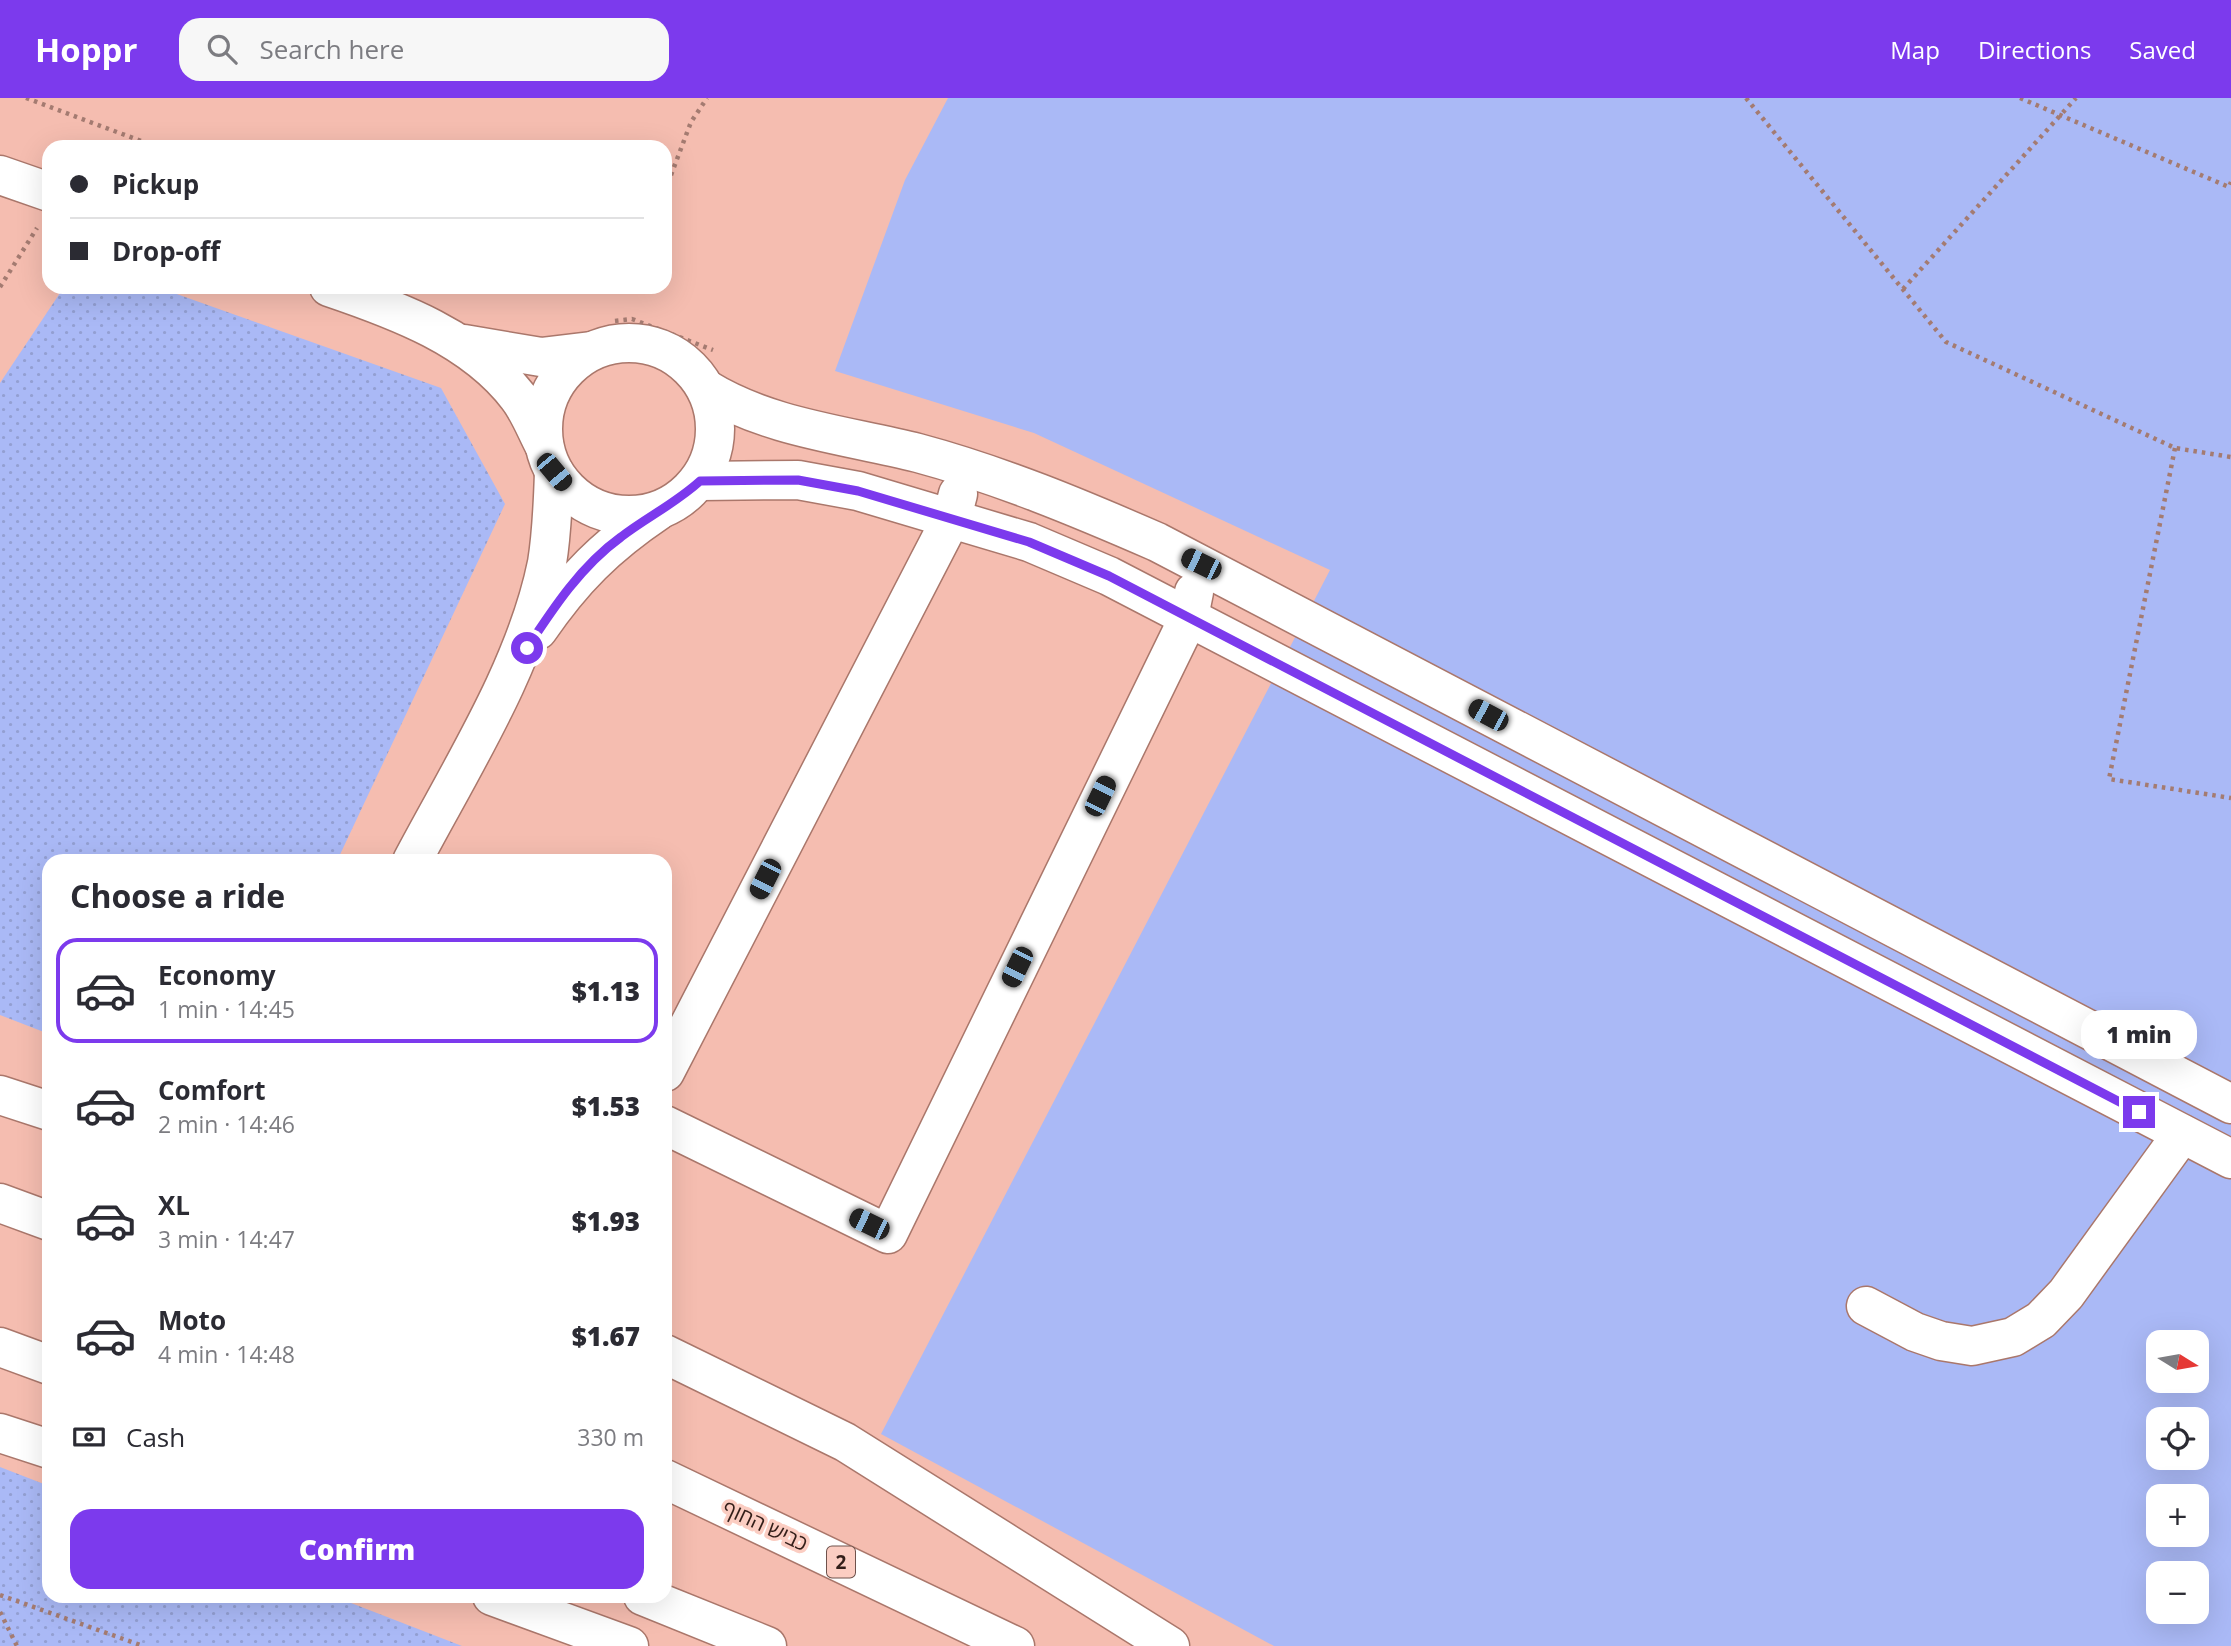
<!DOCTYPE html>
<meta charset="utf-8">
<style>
body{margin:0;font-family:"Open Sans",Heebo,sans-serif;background:#f7f7f7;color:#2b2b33;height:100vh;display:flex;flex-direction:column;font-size:26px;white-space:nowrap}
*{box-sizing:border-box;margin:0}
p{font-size:23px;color:#7c7c81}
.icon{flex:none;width:38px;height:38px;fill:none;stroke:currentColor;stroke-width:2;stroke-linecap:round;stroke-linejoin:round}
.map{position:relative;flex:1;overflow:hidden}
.details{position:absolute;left:42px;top:756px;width:630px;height:749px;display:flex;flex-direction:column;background:#fff;border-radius:21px;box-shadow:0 7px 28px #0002}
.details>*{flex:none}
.guide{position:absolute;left:42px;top:42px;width:630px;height:154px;border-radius:21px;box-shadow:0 7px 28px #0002;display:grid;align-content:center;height:154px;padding:0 28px;background:#fff}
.needle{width:46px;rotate:101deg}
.buttons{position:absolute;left:2146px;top:1232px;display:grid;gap:14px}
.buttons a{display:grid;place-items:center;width:63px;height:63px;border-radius:14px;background:#fff;box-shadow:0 7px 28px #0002;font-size:35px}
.end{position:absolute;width:32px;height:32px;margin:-16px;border:9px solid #7c3aed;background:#fff;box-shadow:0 0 0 4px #fff}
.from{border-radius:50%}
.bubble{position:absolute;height:49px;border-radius:21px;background:#fff;box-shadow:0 7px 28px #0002;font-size:23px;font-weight:800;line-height:49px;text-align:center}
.car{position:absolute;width:21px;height:42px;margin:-21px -10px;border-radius:9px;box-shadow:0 0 5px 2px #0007;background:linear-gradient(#222 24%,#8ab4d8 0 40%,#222 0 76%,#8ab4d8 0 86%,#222 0)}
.guide b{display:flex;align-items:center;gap:24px;height:66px;font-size:26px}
.guide b+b{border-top:2px solid #e1e1e2}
.guide i{width:18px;height:18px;background:#2b2b33}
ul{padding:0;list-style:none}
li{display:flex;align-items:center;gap:21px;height:105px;margin:0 14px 10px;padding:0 14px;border:4px solid transparent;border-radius:21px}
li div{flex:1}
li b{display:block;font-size:26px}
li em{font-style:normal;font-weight:800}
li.selected{border-color:#7c3aed}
li>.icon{width:63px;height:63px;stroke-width:1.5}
h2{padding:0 28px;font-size:32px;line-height:84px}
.pay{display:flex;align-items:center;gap:18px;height:77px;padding:0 28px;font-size:26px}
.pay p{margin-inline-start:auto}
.primary-button{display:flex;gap:14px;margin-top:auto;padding:14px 28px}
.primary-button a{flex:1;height:80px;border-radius:21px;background:#7c3aed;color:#fff;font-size:28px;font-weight:800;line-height:80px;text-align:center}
header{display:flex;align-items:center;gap:42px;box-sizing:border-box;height:98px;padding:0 35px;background:#7c3aed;color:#fff}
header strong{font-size:33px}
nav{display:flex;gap:38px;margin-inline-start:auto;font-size:24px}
.search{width:490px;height:63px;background:#f7f7f7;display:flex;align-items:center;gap:18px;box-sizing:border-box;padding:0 24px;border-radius:21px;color:#7c7c81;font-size:26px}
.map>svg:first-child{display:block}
</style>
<header>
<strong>Hoppr</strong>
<div class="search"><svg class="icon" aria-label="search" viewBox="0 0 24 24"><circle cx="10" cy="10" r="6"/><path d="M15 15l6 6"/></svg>Search here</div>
<nav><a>Map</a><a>Directions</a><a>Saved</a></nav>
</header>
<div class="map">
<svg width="2231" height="1548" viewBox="0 0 2231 1548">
<defs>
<pattern id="grass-dots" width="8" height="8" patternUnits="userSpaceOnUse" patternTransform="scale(1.75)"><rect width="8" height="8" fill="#aab9f6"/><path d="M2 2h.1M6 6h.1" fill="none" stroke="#939fd2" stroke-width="1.8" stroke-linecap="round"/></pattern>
</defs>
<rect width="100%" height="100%" fill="#f5bdb0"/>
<g fill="url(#grass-dots)">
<polygon points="64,189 157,189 441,290 505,406 337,763 49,763 49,936 0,917 0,285"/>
<polygon points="0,1369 49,1388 49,1498 333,1498 462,1548 0,1548"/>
</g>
<path fill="#aab9f6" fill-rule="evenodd" d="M948 0H2231V1548H1274L881 1336 1330 472 1034 335 835 273 905 82ZM2158 1244H2196V1283H2158ZM2158 1321H2196V1360H2158ZM2158 1398H2196V1437H2158ZM2158 1475H2196V1514H2158Z"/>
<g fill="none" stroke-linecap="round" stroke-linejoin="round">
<defs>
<g id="minor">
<circle cx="629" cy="331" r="86"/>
<path d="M706 291C769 330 847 337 918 355 1000 377 1079 410 1157 444L2231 1006"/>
<polyline points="700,383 798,382 858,393 1029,444 1109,478 2231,1061"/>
<polyline points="665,974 952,419 958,396"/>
<polyline points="665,1027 888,1136 1189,519 1194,494"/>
<polyline points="1866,1208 1915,1234 1941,1243 1972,1248 2013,1239 2041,1222 2066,1196 2182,1036"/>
</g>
<g id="highway">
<polyline points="0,77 49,94"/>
<path d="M329 189C397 212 473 240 518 299 529 313 536 332 544 347"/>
<polyline points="464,246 541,259 591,253"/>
<path d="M538 532C573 481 606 448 658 413"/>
<path d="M412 763C461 670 526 569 547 465 552 435 553 405 554 374"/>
<polyline points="0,997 49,1013"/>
<polyline points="0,1105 49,1123"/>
<polyline points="0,1249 49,1267"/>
<polyline points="665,1256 845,1344 1170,1548"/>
<polyline points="0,1335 49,1351"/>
<polyline points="665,1381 1015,1548"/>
<polyline points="492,1498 629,1548"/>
<polyline points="643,1498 767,1548"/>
</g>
</defs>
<use href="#minor" stroke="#aa776b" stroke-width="41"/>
<use href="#highway" stroke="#aa776b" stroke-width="41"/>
<g stroke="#a47b71" stroke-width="4.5" stroke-dasharray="3.5 5" stroke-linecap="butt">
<polyline points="26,0 157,49"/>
<polyline points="1746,0 1946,244 2175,350 2231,359"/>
<polyline points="2020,0 2229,89 2231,84"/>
<polyline points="665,93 691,24 707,0"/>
<polyline points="0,189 37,130"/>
<polyline points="1903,191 2076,0"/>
<polyline points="615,223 632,221 713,252"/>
<polyline points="2175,350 2109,681 2231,700"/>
<polyline points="0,1497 143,1548"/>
<polyline points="0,1514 17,1548"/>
</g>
<use href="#minor" stroke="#fff" stroke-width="38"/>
<use href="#highway" stroke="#fff" stroke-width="38"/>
</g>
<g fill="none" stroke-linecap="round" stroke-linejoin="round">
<path stroke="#7c3aed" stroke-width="9" d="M527 550C554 509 581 468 621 439 647 419 676 405 700 383L798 382 858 393 1029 444 1109 478 2139 1014"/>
</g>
<g text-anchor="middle" stroke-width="7" stroke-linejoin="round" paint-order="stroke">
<rect fill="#fbcdc2" stroke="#6f524c" stroke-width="2" x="827" y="1448.5" width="28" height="31" rx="5"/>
<g font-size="19" font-weight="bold" fill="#331e19">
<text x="841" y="1471">2</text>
</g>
<g font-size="21" fill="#331e19" stroke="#fbcdc2">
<text transform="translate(765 1428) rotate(25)" y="7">כביש החוף</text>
</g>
</g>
</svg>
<div class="buttons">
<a><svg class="needle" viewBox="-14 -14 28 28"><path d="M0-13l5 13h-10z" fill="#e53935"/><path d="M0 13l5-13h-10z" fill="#7c7c81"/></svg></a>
<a><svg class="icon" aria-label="locate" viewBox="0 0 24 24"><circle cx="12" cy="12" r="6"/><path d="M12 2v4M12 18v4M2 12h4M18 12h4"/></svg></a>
<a>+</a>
<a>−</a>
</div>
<i class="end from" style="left:527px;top:550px"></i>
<i class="end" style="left:2139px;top:1014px"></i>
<div class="bubble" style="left:2081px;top:912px;width:116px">1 min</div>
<i class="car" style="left:554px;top:374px;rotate:140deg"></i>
<i class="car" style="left:1201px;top:466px;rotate:296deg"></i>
<i class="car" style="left:1488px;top:617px;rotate:298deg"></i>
<i class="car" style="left:1100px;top:698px;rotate:26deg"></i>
<i class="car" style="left:765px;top:781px;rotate:207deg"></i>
<i class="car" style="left:1017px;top:869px;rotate:206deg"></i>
<i class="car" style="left:869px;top:1126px;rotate:296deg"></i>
<div class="guide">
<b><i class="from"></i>Pickup</b>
<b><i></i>Drop-off</b>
</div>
<section class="details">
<h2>Choose a ride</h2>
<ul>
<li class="selected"><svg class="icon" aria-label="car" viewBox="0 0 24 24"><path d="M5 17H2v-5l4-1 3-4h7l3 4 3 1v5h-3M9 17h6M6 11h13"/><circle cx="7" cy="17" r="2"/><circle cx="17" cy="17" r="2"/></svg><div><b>Economy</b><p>1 min · 14:45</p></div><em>$1.13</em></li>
<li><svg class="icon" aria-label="car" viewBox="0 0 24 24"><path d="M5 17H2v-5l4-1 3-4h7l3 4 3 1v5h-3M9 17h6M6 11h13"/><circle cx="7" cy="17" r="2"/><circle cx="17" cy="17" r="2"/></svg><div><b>Comfort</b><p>2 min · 14:46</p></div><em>$1.53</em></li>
<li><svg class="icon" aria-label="car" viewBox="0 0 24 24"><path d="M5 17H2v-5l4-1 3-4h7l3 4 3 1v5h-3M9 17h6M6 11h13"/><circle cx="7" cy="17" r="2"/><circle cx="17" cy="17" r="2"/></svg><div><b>XL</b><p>3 min · 14:47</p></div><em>$1.93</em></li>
<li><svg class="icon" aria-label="car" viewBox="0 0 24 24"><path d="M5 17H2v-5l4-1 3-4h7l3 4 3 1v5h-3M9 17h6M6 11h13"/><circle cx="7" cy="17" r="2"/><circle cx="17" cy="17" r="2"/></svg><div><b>Moto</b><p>4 min · 14:48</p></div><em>$1.67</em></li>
</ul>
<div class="pay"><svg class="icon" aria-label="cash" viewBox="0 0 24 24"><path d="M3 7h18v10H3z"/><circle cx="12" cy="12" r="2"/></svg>Cash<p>330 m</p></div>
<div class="primary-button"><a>Confirm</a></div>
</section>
</div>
